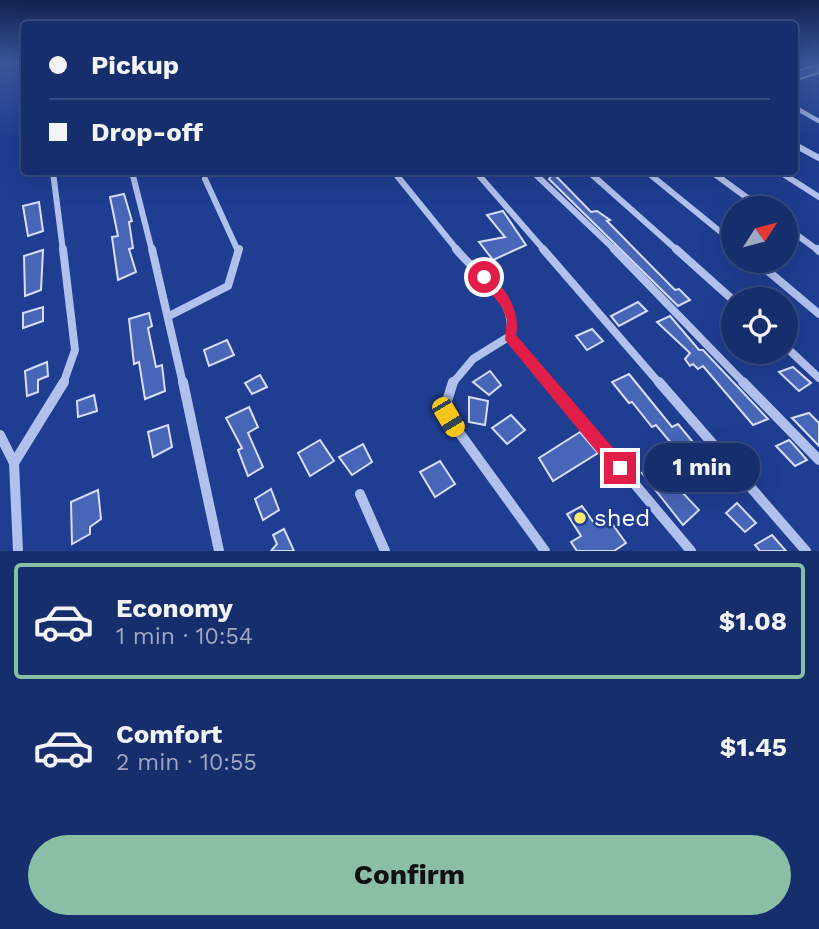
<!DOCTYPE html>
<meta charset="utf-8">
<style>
body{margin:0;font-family:"Work Sans",sans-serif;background:#203672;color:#f1f3f6;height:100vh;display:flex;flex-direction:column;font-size:26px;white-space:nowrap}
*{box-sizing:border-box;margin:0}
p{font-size:23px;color:#9ea8c2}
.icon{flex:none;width:38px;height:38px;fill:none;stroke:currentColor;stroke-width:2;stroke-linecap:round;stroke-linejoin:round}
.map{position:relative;height:551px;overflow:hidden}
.panel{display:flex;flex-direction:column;background:#172e6d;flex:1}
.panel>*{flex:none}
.top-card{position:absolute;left:21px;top:21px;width:777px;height:154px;border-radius:7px;box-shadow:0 7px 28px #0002,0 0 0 2px #364a80;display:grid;align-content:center;height:154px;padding:0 28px;background:#172e6d}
.needle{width:46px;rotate:54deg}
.fabs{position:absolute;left:721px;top:196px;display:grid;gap:14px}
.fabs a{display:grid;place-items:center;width:77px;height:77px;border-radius:50%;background:#172e6d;box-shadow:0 7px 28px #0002,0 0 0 2px #364a80;font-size:35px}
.end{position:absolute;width:32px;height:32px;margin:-16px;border:9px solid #e11d48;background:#fff;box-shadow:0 0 0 4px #fff}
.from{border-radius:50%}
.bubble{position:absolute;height:49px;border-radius:24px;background:#172e6d;box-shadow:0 7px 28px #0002,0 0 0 2px #364a80;font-size:23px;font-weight:700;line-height:49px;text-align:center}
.car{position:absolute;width:21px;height:42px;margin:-21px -10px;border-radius:9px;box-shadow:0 0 5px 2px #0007;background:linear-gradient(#f5c518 24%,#345 0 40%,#f5c518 0 76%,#345 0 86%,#f5c518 0)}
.top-card b{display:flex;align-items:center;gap:24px;height:66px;font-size:26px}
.top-card b+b{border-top:2px solid #364a80}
.top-card i{width:18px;height:18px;background:#f1f3f6}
ul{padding:12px 0 0;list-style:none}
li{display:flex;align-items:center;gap:21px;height:116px;margin:0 14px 10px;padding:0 14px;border:4px solid transparent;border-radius:7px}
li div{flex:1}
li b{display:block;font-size:26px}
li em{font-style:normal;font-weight:700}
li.current{border-color:#8abfa5}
li>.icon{width:63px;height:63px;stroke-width:1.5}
.cta{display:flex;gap:14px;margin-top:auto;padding:14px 28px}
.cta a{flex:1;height:80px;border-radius:42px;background:#8abfa5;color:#111;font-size:28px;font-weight:700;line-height:80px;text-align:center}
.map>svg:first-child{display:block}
</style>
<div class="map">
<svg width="819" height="551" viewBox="0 0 819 551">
<rect width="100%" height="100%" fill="#1f3d91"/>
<g fill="#4866b8" stroke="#d5dffa" stroke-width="2">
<polygon points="819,65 819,73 794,81 794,71"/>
<polygon points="553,173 591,212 597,211 610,220 607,221 675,290 679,289 690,300 678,306 549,179"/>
<polygon points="124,194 132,221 129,222 133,248 129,249 136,272 118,280 112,237 118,236 110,197"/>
<polygon points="39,202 43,231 28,236 23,206"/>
<polygon points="503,211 526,245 493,260 479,242 505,237 487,215"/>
<polygon points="43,250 41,290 25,296 24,256"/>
<polygon points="638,302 647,311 619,326 611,316"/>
<polygon points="43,307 43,321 23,328 23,313"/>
<polygon points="149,313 152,326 148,328 156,367 162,365 165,391 145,399 139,362 134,364 129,319"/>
<polygon points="670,316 699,350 703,350 768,419 753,425 703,366 698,369 693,364 690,366 685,359 690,353 657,322"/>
<polygon points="592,329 603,341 587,350 576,336"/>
<polygon points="227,340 234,355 209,366 204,350"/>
<polygon points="47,362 48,376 38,380 38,392 27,396 25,371"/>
<polygon points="793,367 811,383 799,391 779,372"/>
<polygon points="490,371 501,385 489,395 473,382"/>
<polygon points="629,374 672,427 678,424 692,441 676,449 656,425 652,427 632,402 629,403 612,382"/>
<polygon points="260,375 267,387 252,394 245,383"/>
<polygon points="94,395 97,411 78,417 77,401"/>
<polygon points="469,397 488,401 485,425 469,422"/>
<polygon points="249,407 258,427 248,433 263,467 248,476 238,450 242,448 226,418"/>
<polygon points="809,413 819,423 819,446 792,418"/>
<polygon points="511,415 525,430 507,444 492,428"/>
<polygon points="168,425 172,447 153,457 148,432"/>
<polygon points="580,432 598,453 553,481 539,458"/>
<polygon points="320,440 334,461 310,476 298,453"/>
<polygon points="789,440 793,444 807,460 795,466 776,446"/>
<polygon points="363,444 372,462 352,475 339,457"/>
<polygon points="661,459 684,485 679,489 699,510 683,525 642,473"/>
<polygon points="440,461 455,484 435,497 420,472"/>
<polygon points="271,489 279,510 263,520 255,499"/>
<polygon points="98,490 101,519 90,527 90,534 72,544 71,502"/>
<polygon points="737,503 756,523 745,532 726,513"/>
<polygon points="582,506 596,526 608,518 626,543 614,551 577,551 571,542 581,536 567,514"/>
<polygon points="284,529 294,551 271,551 277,544 273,535"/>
<polygon points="772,535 786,551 760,551 755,545"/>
</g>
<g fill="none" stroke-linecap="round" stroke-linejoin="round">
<g stroke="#b0c1ed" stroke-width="4.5">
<polyline points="794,107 819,121"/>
<polyline points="794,144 798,146"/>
</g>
<g stroke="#b0c1ed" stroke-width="6">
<polyline points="795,145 819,158"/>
<polyline points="53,172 63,251"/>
<polyline points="132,172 152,251"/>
<polyline points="394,172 458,251"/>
<polyline points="476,172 545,251"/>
<polyline points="533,172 616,251"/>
<polyline points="589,172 678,251"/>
<polyline points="647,172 733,242"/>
<polyline points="712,172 761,208"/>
<polyline points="780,172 819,197"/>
<polyline points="205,179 238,251"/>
<polyline points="786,227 819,251"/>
</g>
<g stroke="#b0c1ed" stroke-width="8">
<polyline points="63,249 75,350 63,384"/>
<polyline points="152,249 183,384"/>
<polyline points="543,249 660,384"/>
<polyline points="614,249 745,384"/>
<polyline points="676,249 733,300"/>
<polyline points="817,249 819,251"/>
<polyline points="756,261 819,314"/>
<polyline points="169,316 228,286 239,249"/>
<polyline points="510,336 550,384"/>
<polyline points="786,347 819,378"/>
<path d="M452 384 473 359 510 336C517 296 478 277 456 249"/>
</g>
<g stroke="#b0c1ed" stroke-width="10">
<polyline points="183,382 219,551"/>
<polyline points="453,382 447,401 448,417 545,551"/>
<polyline points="549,382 691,551"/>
<polyline points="659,382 806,551"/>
<polyline points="743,382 819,460"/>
<polyline points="0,435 14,463"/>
<polyline points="360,494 385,551"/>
<polyline points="18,551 14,463 64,382"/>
</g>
</g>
<linearGradient id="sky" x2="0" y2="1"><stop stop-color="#112250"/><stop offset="0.45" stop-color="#3c579d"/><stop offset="1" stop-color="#3c579d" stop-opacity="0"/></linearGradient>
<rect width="819" height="140" fill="url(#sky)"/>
<path fill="#e11d48" d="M484 273C505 283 521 312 516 335L626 463V474H615L505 340 507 320 502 307 478 277Z"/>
<circle fill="#fbeb70" stroke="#1f3d91" stroke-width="2.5" cx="580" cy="518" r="7"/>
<g text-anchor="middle" stroke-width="5" stroke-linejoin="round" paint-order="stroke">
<g font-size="24" fill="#fff" stroke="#1f3d91" text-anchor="start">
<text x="594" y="526">shed</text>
</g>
</g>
</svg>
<div class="fabs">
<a><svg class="needle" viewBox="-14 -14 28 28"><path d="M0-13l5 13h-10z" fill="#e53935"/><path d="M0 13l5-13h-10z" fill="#9ea8c2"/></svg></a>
<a><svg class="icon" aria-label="locate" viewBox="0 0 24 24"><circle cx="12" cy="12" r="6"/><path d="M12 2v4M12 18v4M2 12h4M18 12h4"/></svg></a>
</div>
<i class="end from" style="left:484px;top:277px"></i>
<i class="end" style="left:620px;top:468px"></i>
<div class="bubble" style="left:644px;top:443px;width:116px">1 min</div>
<i class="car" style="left:448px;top:417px;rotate:149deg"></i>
<div class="top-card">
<b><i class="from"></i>Pickup</b>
<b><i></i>Drop-off</b>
</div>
</div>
<section class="panel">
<ul>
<li class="current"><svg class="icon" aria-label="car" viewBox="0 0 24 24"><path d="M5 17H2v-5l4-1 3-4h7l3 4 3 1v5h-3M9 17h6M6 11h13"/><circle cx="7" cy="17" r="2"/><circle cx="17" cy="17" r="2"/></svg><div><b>Economy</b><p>1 min · 10:54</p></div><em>$1.08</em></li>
<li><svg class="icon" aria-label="car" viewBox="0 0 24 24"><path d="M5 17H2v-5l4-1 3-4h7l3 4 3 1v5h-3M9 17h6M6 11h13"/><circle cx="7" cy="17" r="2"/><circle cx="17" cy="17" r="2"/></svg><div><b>Comfort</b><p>2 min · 10:55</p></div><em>$1.45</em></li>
</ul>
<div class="cta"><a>Confirm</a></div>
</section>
